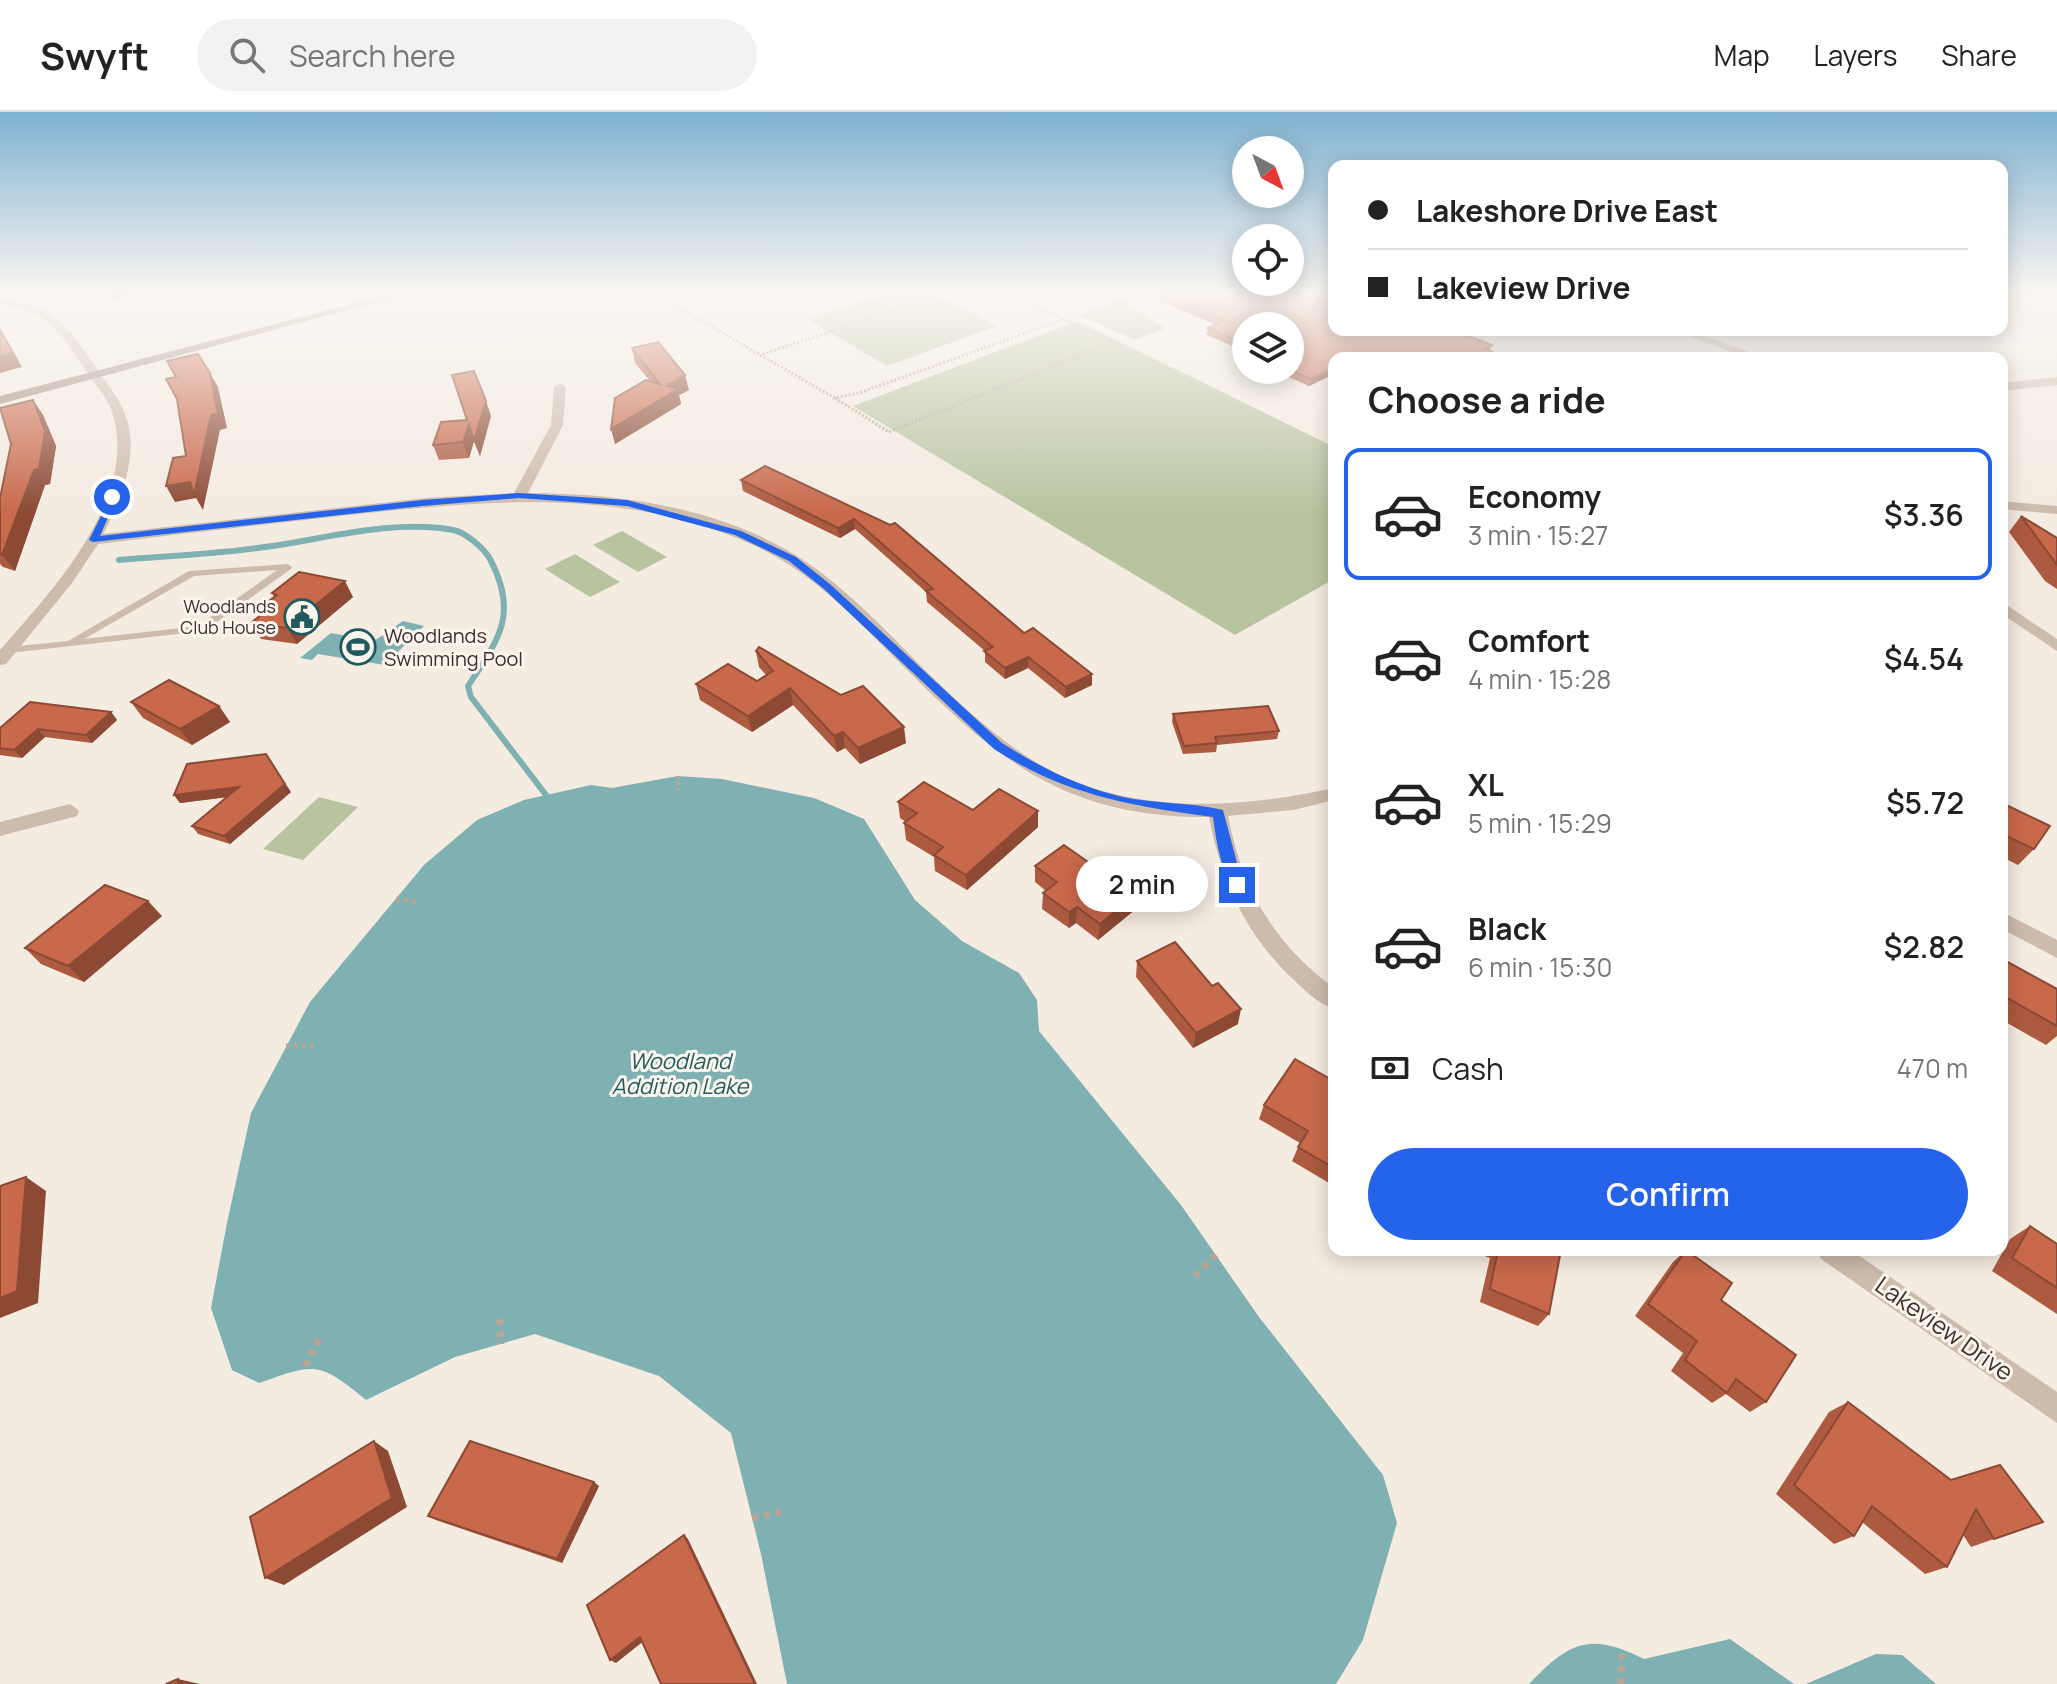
<!DOCTYPE html>
<meta charset="utf-8">
<style>
body{margin:0;font-family:Manrope,sans-serif;background:#f2f2f2;color:#222;height:100vh;display:flex;flex-direction:column;font-size:30px;white-space:nowrap}
*{box-sizing:border-box;margin:0}
p{font-size:26px;color:#767676}
.icon{flex:none;width:44px;height:44px;fill:none;stroke:currentColor;stroke-width:2;stroke-linecap:round;stroke-linejoin:round}
.map{position:relative;flex:1;overflow:hidden}
.panel{position:absolute;left:1328px;top:240px;width:680px;height:904px;display:flex;flex-direction:column;background:#fff;border-radius:16px;box-shadow:0 4px 20px #0003}
.panel>*{flex:none}
.guide{position:absolute;left:1328px;top:48px;width:680px;height:176px;border-radius:16px;box-shadow:0 4px 20px #0003;display:grid;align-content:center;height:176px;padding:0 40px;background:#fff}
.needle{width:52px;rotate:139deg}
.tools{position:absolute;left:1232px;top:24px;display:grid;gap:16px}
.tools a{display:grid;place-items:center;width:72px;height:72px;border-radius:50%;background:#fff;box-shadow:0 4px 20px #0003;font-size:40px}
.end{position:absolute;width:36px;height:36px;margin:-18px;border:10px solid #2563eb;background:#fff;box-shadow:0 0 0 4px #fff}
.from{border-radius:50%}
.bubble{position:absolute;height:56px;border-radius:28px;background:#fff;box-shadow:0 4px 20px #0003;font-size:26px;font-weight:600;line-height:56px;text-align:center}
.guide b{display:flex;align-items:center;gap:28px;height:76px;font-size:30px}
.guide b+b{border-top:2px solid #e0e0e0}
.guide i{width:20px;height:20px;background:#222}
ul{padding:0;list-style:none}
li{display:flex;align-items:center;gap:24px;height:132px;margin:0 16px 12px;padding:0 24px;border:4px solid transparent;border-radius:16px}
li div{flex:1}
li b{display:block;font-size:30px}
li em{font-style:normal;font-weight:600}
li.on{border-color:#2563eb}
li>.icon{width:72px;height:72px;stroke-width:1.5}
h2{padding:0 40px;font-size:36px;line-height:96px}
.pay{display:flex;align-items:center;gap:20px;height:88px;padding:0 40px;font-size:30px}
.pay p{margin-inline-start:auto}
.button{display:flex;gap:16px;margin-top:auto;padding:16px 40px}
.button a{flex:1;height:92px;border-radius:48px;background:#2563eb;color:#fff;font-size:32px;font-weight:600;line-height:92px;text-align:center}
header{display:flex;align-items:center;gap:48px;box-sizing:border-box;height:112px;padding:0 40px;background:#fff;border-bottom:2px solid #e0e0e0}
header strong{font-size:38px}
nav{display:flex;gap:44px;margin-inline-start:auto;font-size:28px}
.search{width:560px;height:72px;background:#f2f2f2;display:flex;align-items:center;gap:20px;box-sizing:border-box;padding:0 28px;border-radius:44px;color:#767676;font-size:30px}
.map>svg:first-child{display:block}
</style>
<header>
<strong>Swyft</strong>
<div class="search"><svg class="icon" aria-label="search" viewBox="0 0 24 24"><circle cx="10" cy="10" r="6"/><path d="M15 15l6 6"/></svg>Search here</div>
<nav><a>Map</a><a>Layers</a><a>Share</a></nav>
</header>
<div class="map">
<svg width="2057" height="1572" viewBox="0 0 2057 1572">
<rect width="100%" height="100%" fill="#f4ebe1"/>
<g fill="#b8c4a0">
<polygon points="889,181 930,181 997,214 887,254 807,207"/>
<polygon points="1126,186 1127,194 1166,216 1135,228 1080,203"/>
<polygon points="1077,209 1334,335 1334,467 1235,523 853,294"/>
<polygon points="622,419 667,445 638,460 593,433"/>
<polygon points="575,442 620,470 590,485 545,457"/>
<polygon points="319,685 358,695 303,748 263,737"/>
</g>
<g fill="#7fb0b2">
<polygon points="403,509 424,514 385,553 318,542 312,548 300,546 331,521 374,529"/>
<path d="M678 664 722 667 814 686 864 707 915 788 962 829 1019 861 1037 888 1039 919 1181 1093 1259 1205 1383 1363 1397 1411 1363 1528 1336 1572H787L761 1442 731 1321 659 1264 535 1222 455 1245 366 1288C319 1249 315 1251 259 1271L232 1258 211 1196 227 1111 251 1001 310 890 424 753 477 708 524 688 591 673 612 676Z"/>
<path d="M1730 1527 1794 1572H1529C1570 1529 1590 1520 1644 1547Z"/>
<polygon points="1876,1542 1902,1543 1936,1572 1806,1572"/>
</g>
<g fill="none" stroke-linecap="round" stroke-linejoin="round">
<path stroke="#7fb0b2" stroke-width="6" d="M119 448C167 444 217 442 265 435 325 427 392 407 453 418 465 420 484 436 490 447 519 502 499 527 468 574L471 585 546 683"/>
<g stroke="#b9a596" stroke-width="3" stroke-dasharray="2 2" stroke-linecap="butt">
<polyline points="653,181 835,286 859,281 1064,207"/>
<polyline points="763,242 946,181"/>
<polyline points="835,286 889,320 1113,230 1008,181"/>
</g>
<polyline stroke="#b9a596" stroke-width="4" stroke-dasharray="3 3" stroke-linecap="butt" points="678,664 678,678"/>
<g stroke="#b9a596" stroke-width="5" stroke-dasharray="4 4" stroke-linecap="butt">
<polyline points="396,787 417,790"/>
<polyline points="286,934 316,934"/>
</g>
<g stroke="#b9a596" stroke-width="7" stroke-dasharray="6 6" stroke-linecap="butt">
<polyline points="1195,1164 1216,1143"/>
<polyline points="500,1207 501,1232"/>
<polyline points="305,1254 322,1222"/>
<polyline points="752,1406 781,1400"/>
<polyline points="1621,1572 1622,1536"/>
</g>
<path fill="#cdbbac" fill-rule="evenodd" d="M288 452 292 455 291 457 204 519 9 541 4 538 9 535 68 529 189 459ZM277 458 198 514 84 527 194 464Z"/>
<g fill="#cdbbac" fill-rule="evenodd">
<path d="M0 186C51 195 63 207 91 248 102 265 116 281 124 300 141 339 122 387 103 422L426 386 514 381 551 313 554 275 560 271 566 275 563 313 528 381C614 381 709 394 785 437 840 468 883 516 927 560 962 594 997 627 1039 652 1127 704 1238 697 1334 676V688L1293 698 1228 704C1242 777 1274 832 1334 876V897C1319 892 1305 879 1294 868 1246 824 1221 768 1209 705 1053 706 985 636 882 533 844 495 803 455 753 433 622 373 479 389 340 404 259 413 179 422 98 432L72 471 6 552 0 553V538C51 480 138 388 113 303 108 285 94 271 84 256 58 217 49 201 0 192Z"/>
<polygon points="1672,218 1689,218 1765,246 1748,246"/>
<polygon points="2057,265 2057,273 2002,279 2002,271"/>
<polygon points="2002,389 2057,394 2057,402 2002,397"/>
<polygon points="2002,490 2057,527 2057,539 2002,502"/>
<polygon points="70,692 79,699 77,704 0,724 0,710"/>
<polygon points="2002,800 2057,828 2057,846 2002,817"/>
<polygon points="1817,1138 1851,1138 2057,1280 2057,1311 1821,1147"/>
</g>
<polygon fill="#a18a7d" fill-rule="evenodd" points="393,181 410,181 0,292 0,284"/>
</g>
<g fill="#ac5a40">
<polygon points="106,181 138,181 117,187"/>
<polygon points="1158,181 1334,181 1334,218 1453,218 1492,233 1490,239 1507,246 1334,246 1334,262 1309,274 1277,260 1278,258 1290,258 1290,214 1246,214 1246,240 1207,223 1208,216 1216,213 1158,188"/>
<polygon points="1749,218 1772,218 1764,223"/>
<polygon points="632,236 689,278 679,283 681,292 615,332 650,269 635,251"/>
<polygon points="33,288 43,303 56,334 50,372 45,373 15,459 3,455 0,452 0,386"/>
<polygon points="491,304 480,344 474,329 469,346 439,348 433,333 467,308"/>
<polygon points="741,368 890,413 1024,521 1092,562 1092,573 1065,586 1028,556 1005,567 985,550 985,539 927,490 926,480 855,417 840,426 743,379"/>
<polygon points="2021,404 2057,426 2057,477 2045,469 2009,420"/>
<polygon points="272,481 353,485 297,532 261,527 251,511 269,497 266,491 274,485"/>
<polygon points="756,539 906,631 860,652 845,636 837,640 793,593 752,620 700,588 696,572 757,569 766,563 759,555"/>
<polygon points="131,590 219,594 230,610 192,633 143,606"/>
<polygon points="111,600 117,608 92,631 45,625 22,646 0,643 0,616"/>
<polygon points="1173,602 1279,619 1277,627 1217,633 1216,640 1183,642 1172,610"/>
<polygon points="291,680 230,732 198,722 192,714 226,685 180,691 174,683"/>
<polygon points="898,690 973,698 1038,715 967,778 935,759 934,745 906,728 904,711 906,710 900,706"/>
<polygon points="2002,691 2034,737 2018,753 2002,745"/>
<polygon points="1334,741 1334,758 1330,753"/>
<polygon points="1035,754 1142,792 1098,828 1076,811 1069,816 1042,797 1043,781 1046,779 1035,770"/>
<polygon points="162,804 84,870 41,852 25,836"/>
<polygon points="2002,847 2057,877 2057,924 2046,933 2002,908"/>
<polygon points="1137,849 1238,912 1193,936 1136,865"/>
<polygon points="1334,969 1334,1074 1292,1049 1300,1031 1259,1007 1264,993"/>
<polygon points="2030,1114 2057,1132 2057,1202 1992,1159 2010,1127"/>
<polygon points="1469,1138 1561,1138 1549,1202 1538,1214 1480,1190 1490,1146"/>
<polygon points="1686,1138 1721,1188 1766,1290 1750,1300 1726,1282 1712,1291 1671,1259 1683,1241 1635,1204 1673,1150"/>
<polygon points="1848,1290 1951,1368 2043,1410 1971,1435 1963,1423 1947,1455 1925,1462 1862,1410 1854,1424 1834,1432 1776,1382 1829,1300"/>
<polygon points="599,1374 562,1451 436,1408 428,1404"/>
</g>
<g fill="#8c4a34">
<polygon points="114,181 138,181 117,187"/>
<polygon points="0,216 3,221 22,255 0,261"/>
<polygon points="1334,256 1334,262 1309,274 1311,267"/>
<polygon points="210,261 218,275 227,316 220,318 203,398 196,386 175,390 166,374 190,370"/>
<polygon points="685,263 689,278 679,283 681,292 615,332 611,317 667,274"/>
<polygon points="33,288 43,303 56,334 50,372 45,373 15,459 2,443 34,358"/>
<polygon points="486,289 491,304 480,344 474,329 469,346 463,330 469,313"/>
<polygon points="854,407 855,417 840,426 838,416"/>
<polygon points="345,469 353,485 297,532 287,516"/>
<polygon points="1028,545 1028,556 1005,567 1005,556"/>
<polygon points="1092,562 1092,573 1065,586 1066,575"/>
<polygon points="790,576 793,593 752,620 748,604"/>
<polygon points="219,594 230,610 192,633 180,617"/>
<polygon points="111,600 117,608 92,631 86,623"/>
<polygon points="904,615 906,631 860,652 858,636"/>
<polygon points="38,617 45,625 22,646 14,638"/>
<polygon points="843,620 845,636 837,640 834,624"/>
<polygon points="266,642 291,680 230,732 224,724"/>
<polygon points="239,675 245,683 180,691 174,683"/>
<polygon points="1038,699 1038,715 967,778 966,763"/>
<polygon points="1144,776 1142,792 1098,828 1100,812"/>
<polygon points="148,789 162,804 84,870 68,854"/>
<polygon points="1077,795 1076,811 1069,816 1069,800"/>
<polygon points="1241,897 1238,912 1193,936 1196,921"/>
<polygon points="26,1065 46,1079 38,1191 0,1206 0,1186"/>
<polygon points="374,1329 388,1339 407,1395 284,1473 265,1466"/>
<polygon points="594,1370 599,1374 562,1451 557,1447"/>
<polygon points="684,1423 688,1427 757,1572 755,1572"/>
<polygon points="640,1525 645,1528 616,1551 610,1548"/>
<polygon points="178,1567 200,1572 178,1572"/>
</g>
<g fill="#c8694b" stroke="#8c4a34" stroke-width="2">
<polygon points="1158,181 1334,181 1334,218 1453,218 1492,233 1484,237 1507,246 1334,246 1334,256 1311,267 1290,258 1290,214 1246,214 1246,233 1208,216 1224,209"/>
<polygon points="0,218 13,241 0,244"/>
<polygon points="658,230 685,263 667,274 678,277 611,317 615,286 646,268 660,272 632,236"/>
<polygon points="198,242 210,261 218,302 211,303 194,383 190,370 166,374 173,346 186,344 177,287 166,267 176,265 167,249"/>
<polygon points="474,259 486,289 474,328 469,313 463,330 433,333 441,310 467,308 452,263"/>
<polygon points="33,288 45,319 39,357 34,358 2,443 0,442 0,386 11,332 0,296"/>
<polygon points="765,354 890,413 895,411 1024,521 1033,516 1092,562 1066,575 1028,545 1005,556 984,539 993,535 926,479 933,477 854,407 838,416 741,368"/>
<polygon points="2021,404 2057,426 2057,453"/>
<polygon points="299,460 345,469 287,516 251,511 273,493 266,491 277,483 272,481"/>
<polygon points="759,535 841,583 863,574 904,615 858,636 843,620 834,624 790,576 748,604 696,572 728,552 757,569 773,559 756,539"/>
<polygon points="169,568 219,594 180,617 131,590"/>
<polygon points="30,590 111,600 86,623 38,617 14,638 0,636 0,616"/>
<polygon points="1268,594 1279,619 1215,625 1217,631 1184,634 1173,602"/>
<polygon points="266,642 285,672 224,724 192,714 239,675 174,683 187,652"/>
<polygon points="924,670 973,698 999,677 1038,699 966,763 934,743 943,735 904,711 917,701 898,690"/>
<polygon points="2002,691 2050,714 2034,737 2002,722"/>
<polygon points="1064,733 1108,764 1117,757 1144,776 1100,812 1077,795 1069,800 1043,781 1057,770 1035,754"/>
<polygon points="105,773 148,789 68,854 25,836"/>
<polygon points="1175,830 1212,874 1218,871 1241,897 1196,921 1137,849"/>
<polygon points="2002,847 2057,877 2057,914 2002,883"/>
<polygon points="1295,947 1334,969 1334,1056 1298,1035 1308,1019 1264,993"/>
<polygon points="26,1065 17,1179 0,1186 0,1074"/>
<polygon points="2030,1114 2057,1132 2057,1176 2012,1146"/>
<polygon points="1498,1138 1561,1138 1549,1202 1490,1177"/>
<polygon points="1686,1138 1732,1171 1721,1188 1796,1243 1766,1290 1736,1267 1727,1281 1685,1248 1697,1229 1648,1192"/>
<polygon points="1848,1290 1951,1368 2000,1353 2043,1410 1994,1427 1976,1397 1947,1455 1872,1394 1854,1424 1794,1373"/>
<polygon points="374,1329 392,1386 265,1466 250,1405"/>
<polygon points="470,1329 594,1370 557,1447 428,1404"/>
<polygon points="684,1423 755,1572 661,1572 640,1525 610,1548 587,1493"/>
<polygon points="178,1567 178,1572 166,1572"/>
</g>
<linearGradient id="sky" x2="0" y2="1"><stop stop-color="#7eb2d2"/><stop offset="0.45" stop-color="#faf6f2"/><stop offset="1" stop-color="#faf6f2" stop-opacity="0"/></linearGradient>
<rect width="2057" height="401" fill="url(#sky)"/>
<path fill="#2563eb" d="M519 381 627 388 741 419 796 445 831 473 1002 631C1039 655 1080 675 1123 685 1155 692 1190 690 1223 698L1243 773 1237 778C1222 769 1215 722 1213 705 1131 694 1065 683 994 637L824 477 789 449 735 423 627 394 519 386 422 394 93 430 89 428 112 382 117 385 100 424 422 388Z"/>
<defs>
<symbol id="civic-ring" viewBox="-11 -11 22 22"><circle r="9.5" fill="#fbf5ee" stroke="#1f5a5e" stroke-width="1.5"/><path d="M-.6-6.5H3V-4.5H.6V-3L4-1V1h2V6H-6V1h2V-1L-.6-3ZM-1.2 2.5V6h2.4V2.5Z" fill="#1f5a5e"/></symbol>
<symbol id="stadium-ring" viewBox="-11 -11 22 22"><circle r="9.5" fill="#fbf5ee" stroke="#1f5a5e" stroke-width="1.5"/><path d="M0-5a6.5 5 0 1 0 0 10a6.5 5 0 1 0 0-10ZM-3.5-1.8h7v3.6h-7Z" fill="#1f5a5e"/></symbol>
</defs>
<g fill-rule="evenodd">
<use href="#civic-ring" x="282" y="485" width="40" height="40"/>
<use href="#stadium-ring" x="338" y="515" width="40" height="40"/>
</g>
<g text-anchor="middle" stroke-width="6" stroke-linejoin="round" paint-order="stroke">
<g font-size="18" fill="#3b302b" stroke="#fbf5ee" text-anchor="end">
<text x="276" y="501">Woodlands<tspan x="276" dy="21">Club House</tspan></text>
</g>
<g font-size="20" fill="#3b302b" stroke="#fbf5ee" text-anchor="start">
<text x="384" y="531">Woodlands<tspan x="384" dy="23">Swimming Pool</tspan></text>
</g>
<g font-size="22" font-style="italic" fill="#1f5a5e" stroke="#fbf5ee">
<text x="680" y="957">Woodland<tspan x="680" dy="25">Addition Lake</tspan></text>
</g>
<g font-size="24" fill="#3b302b" stroke="#fbf5ee">
<text transform="translate(1944 1217) rotate(35)" y="8">Lakeview Drive</text>
</g>
</g>
</svg>
<div class="tools">
<a><svg class="needle" viewBox="-14 -14 28 28"><path d="M0-13l5 13h-10z" fill="#e53935"/><path d="M0 13l5-13h-10z" fill="#767676"/></svg></a>
<a><svg class="icon" aria-label="locate" viewBox="0 0 24 24"><circle cx="12" cy="12" r="6"/><path d="M12 2v4M12 18v4M2 12h4M18 12h4"/></svg></a>
<a><svg class="icon" aria-label="layers" viewBox="0 0 24 24"><path d="M12 4l9 5-9 5-9-5zM3 14l9 5 9-5"/></svg></a>
</div>
<i class="end from" style="left:112px;top:385px"></i>
<i class="end" style="left:1237px;top:773px"></i>
<div class="bubble" style="left:1076px;top:744px;width:132px">2 min</div>
<div class="guide">
<b><i class="from"></i>Lakeshore Drive East</b>
<b><i></i>Lakeview Drive</b>
</div>
<section class="panel">
<h2>Choose a ride</h2>
<ul>
<li class="on"><svg class="icon" aria-label="car" viewBox="0 0 24 24"><path d="M5 17H2v-5l4-1 3-4h7l3 4 3 1v5h-3M9 17h6M6 11h13"/><circle cx="7" cy="17" r="2"/><circle cx="17" cy="17" r="2"/></svg><div><b>Economy</b><p>3 min · 15:27</p></div><em>$3.36</em></li>
<li><svg class="icon" aria-label="car" viewBox="0 0 24 24"><path d="M5 17H2v-5l4-1 3-4h7l3 4 3 1v5h-3M9 17h6M6 11h13"/><circle cx="7" cy="17" r="2"/><circle cx="17" cy="17" r="2"/></svg><div><b>Comfort</b><p>4 min · 15:28</p></div><em>$4.54</em></li>
<li><svg class="icon" aria-label="car" viewBox="0 0 24 24"><path d="M5 17H2v-5l4-1 3-4h7l3 4 3 1v5h-3M9 17h6M6 11h13"/><circle cx="7" cy="17" r="2"/><circle cx="17" cy="17" r="2"/></svg><div><b>XL</b><p>5 min · 15:29</p></div><em>$5.72</em></li>
<li><svg class="icon" aria-label="car" viewBox="0 0 24 24"><path d="M5 17H2v-5l4-1 3-4h7l3 4 3 1v5h-3M9 17h6M6 11h13"/><circle cx="7" cy="17" r="2"/><circle cx="17" cy="17" r="2"/></svg><div><b>Black</b><p>6 min · 15:30</p></div><em>$2.82</em></li>
</ul>
<div class="pay"><svg class="icon" aria-label="cash" viewBox="0 0 24 24"><path d="M3 7h18v10H3z"/><circle cx="12" cy="12" r="2"/></svg>Cash<p>470 m</p></div>
<div class="button"><a>Confirm</a></div>
</section>
</div>
